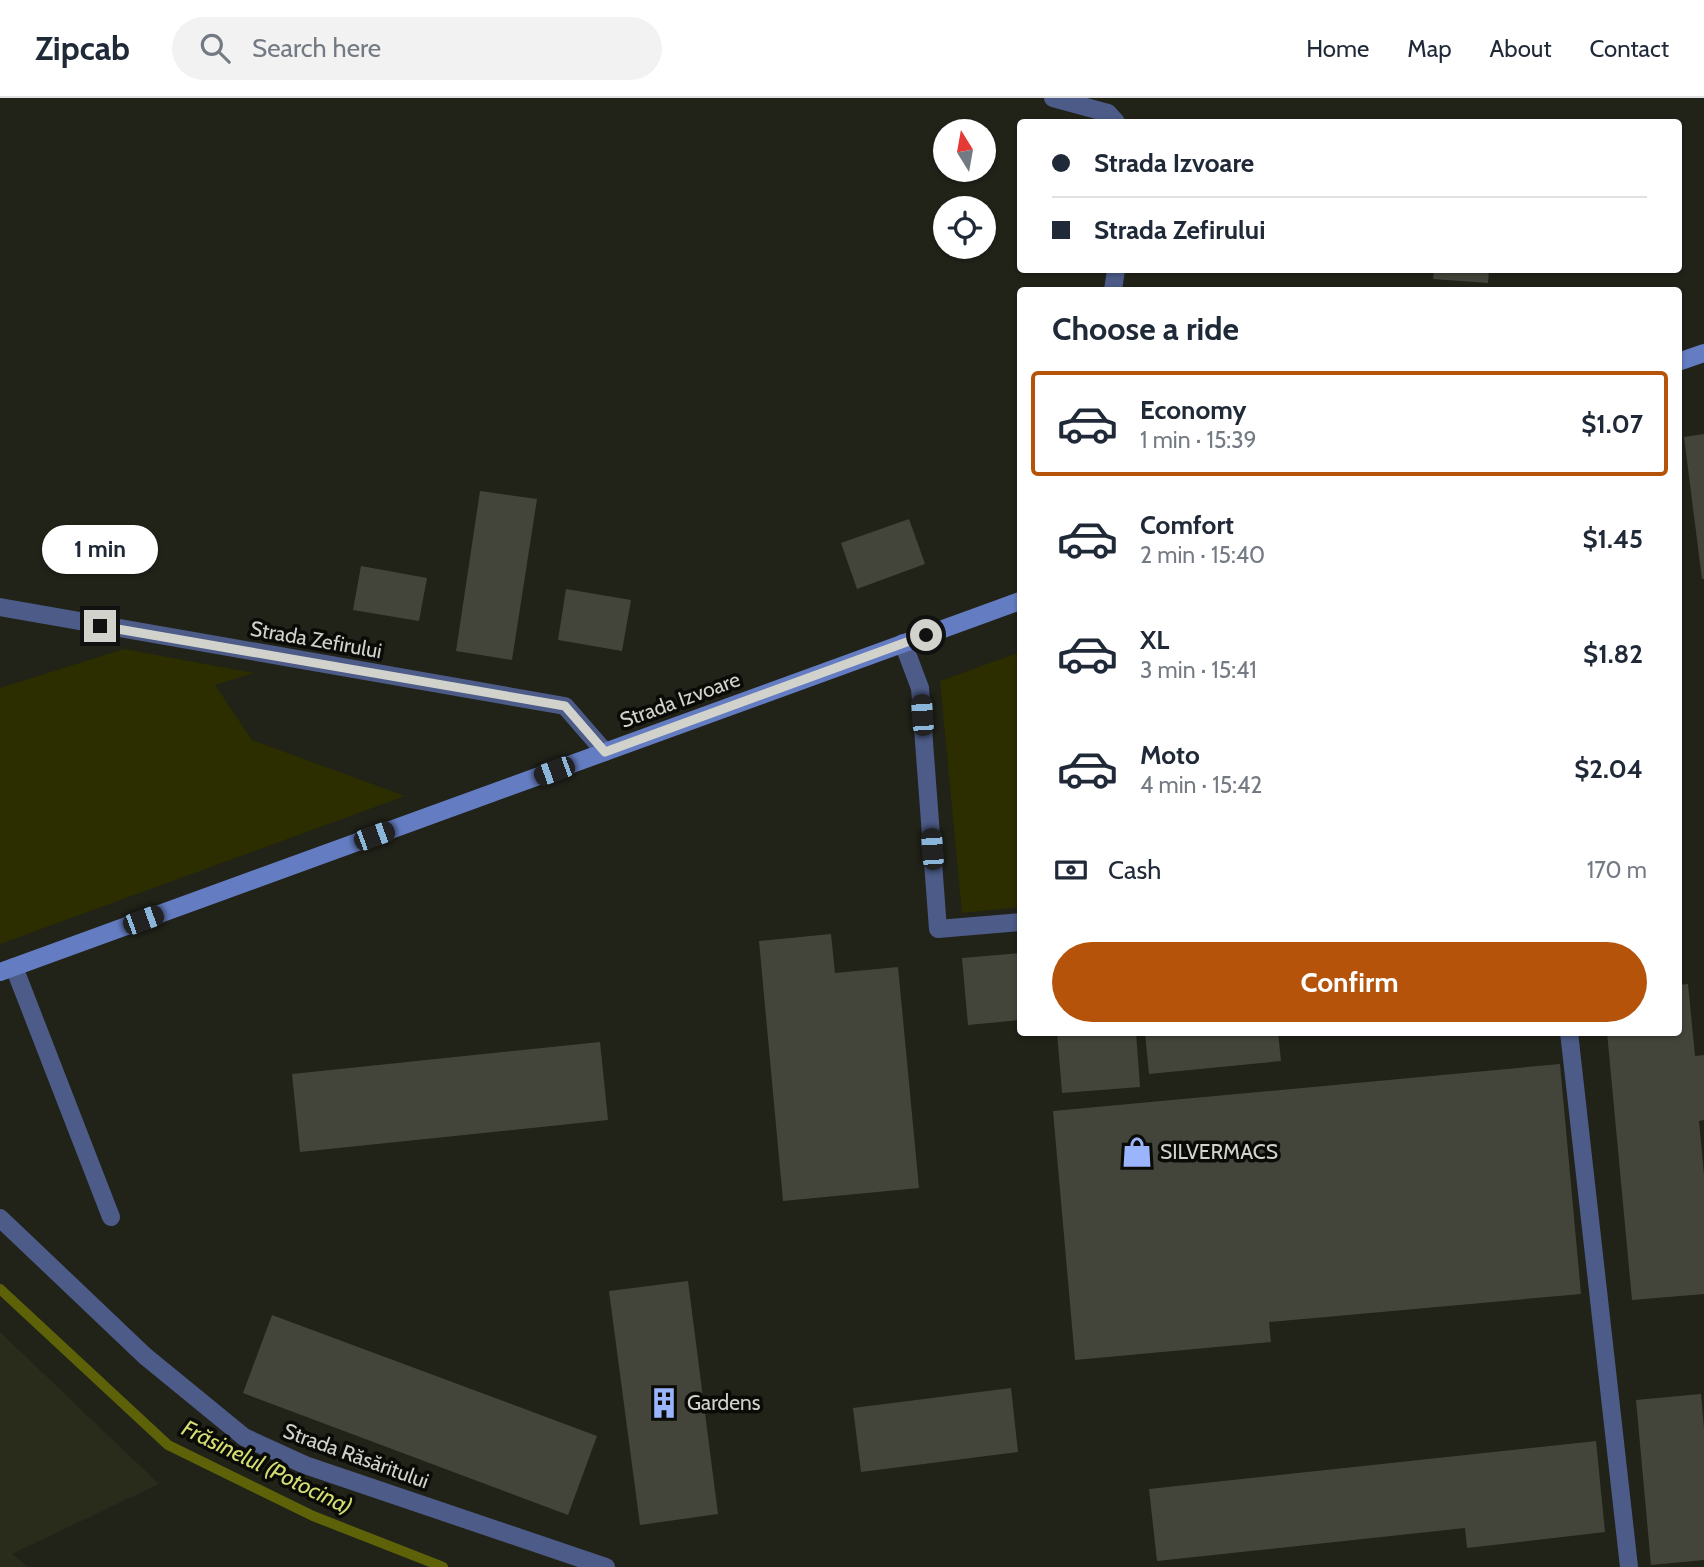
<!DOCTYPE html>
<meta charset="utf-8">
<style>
body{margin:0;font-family:Cabin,sans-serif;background:#f2f2f3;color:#1f2937;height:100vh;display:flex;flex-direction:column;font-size:26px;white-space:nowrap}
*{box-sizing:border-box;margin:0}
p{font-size:23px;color:#747a83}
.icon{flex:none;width:38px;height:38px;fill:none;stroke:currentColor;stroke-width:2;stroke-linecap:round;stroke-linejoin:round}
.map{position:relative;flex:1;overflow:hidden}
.side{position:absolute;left:1017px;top:189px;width:665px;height:749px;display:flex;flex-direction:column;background:#fff;border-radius:7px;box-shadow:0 2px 5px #0004}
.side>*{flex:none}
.hud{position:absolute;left:1017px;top:21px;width:665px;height:154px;border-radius:7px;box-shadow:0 2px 5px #0004;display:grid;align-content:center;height:154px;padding:0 35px;background:#fff}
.needle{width:46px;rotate:349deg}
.tools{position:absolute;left:933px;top:21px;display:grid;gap:14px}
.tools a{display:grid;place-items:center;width:63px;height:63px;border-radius:50%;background:#fff;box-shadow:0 2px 5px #0004;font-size:35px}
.end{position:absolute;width:32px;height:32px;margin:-16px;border:9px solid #d1d2cb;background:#111;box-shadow:0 0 0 4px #111}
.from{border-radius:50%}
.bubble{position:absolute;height:49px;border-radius:24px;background:#fff;box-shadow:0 2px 5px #0004;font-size:23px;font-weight:700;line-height:49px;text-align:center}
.car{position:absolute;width:21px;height:42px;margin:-21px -10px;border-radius:9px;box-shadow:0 0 5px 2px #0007;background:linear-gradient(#222 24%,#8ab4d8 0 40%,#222 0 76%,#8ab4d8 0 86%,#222 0)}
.hud b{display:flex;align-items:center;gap:24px;height:66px;font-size:26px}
.hud b+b{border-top:2px solid #e0e1e3}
.hud i{width:18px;height:18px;background:#1f2937}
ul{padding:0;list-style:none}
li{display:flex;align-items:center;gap:21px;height:105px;margin:0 14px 10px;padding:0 21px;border:4px solid transparent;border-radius:7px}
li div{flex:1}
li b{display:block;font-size:26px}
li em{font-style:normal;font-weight:700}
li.current{border-color:#b45309}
li>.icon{width:63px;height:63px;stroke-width:1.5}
h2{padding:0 35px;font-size:32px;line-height:84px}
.pay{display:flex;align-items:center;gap:18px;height:77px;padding:0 35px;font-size:26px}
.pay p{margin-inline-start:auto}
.primary-button{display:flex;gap:14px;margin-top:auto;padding:14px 35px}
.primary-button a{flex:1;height:80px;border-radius:42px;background:#b45309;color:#fff;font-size:28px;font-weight:700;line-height:80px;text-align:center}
header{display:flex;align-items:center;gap:42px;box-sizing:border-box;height:98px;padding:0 35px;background:#fff;border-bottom:2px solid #e0e1e3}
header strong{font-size:33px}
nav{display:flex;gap:38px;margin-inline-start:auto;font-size:24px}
.search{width:490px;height:63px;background:#f2f2f3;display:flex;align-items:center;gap:18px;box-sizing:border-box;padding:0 24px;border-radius:38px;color:#747a83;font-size:26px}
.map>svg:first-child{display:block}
</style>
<header>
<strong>Zipcab</strong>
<div class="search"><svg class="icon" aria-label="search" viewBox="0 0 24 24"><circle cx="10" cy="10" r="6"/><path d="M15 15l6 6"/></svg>Search here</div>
<nav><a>Home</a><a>Map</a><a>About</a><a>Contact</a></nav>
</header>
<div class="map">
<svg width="1704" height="1469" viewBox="0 0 1704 1469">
<rect width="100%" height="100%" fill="#212218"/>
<polygon fill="#292b1b" points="0,1234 159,1386 12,1456 28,1469 0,1469"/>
<g fill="#2c2e00">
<polygon points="124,551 254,575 215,587 252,642 405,698 0,846 0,590"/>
<polygon points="1020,554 1020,809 962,815 940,583"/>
</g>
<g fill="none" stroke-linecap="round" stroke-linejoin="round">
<polyline stroke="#5d6209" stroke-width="10" points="0,1191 168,1347 313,1418 443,1469"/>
</g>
<g fill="#44453a">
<polygon points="1434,172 1489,172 1488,185 1433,181"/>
<polygon points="1704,336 1704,481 1702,481 1684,339"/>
<polygon points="480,393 537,401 512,562 456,553"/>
<polygon points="909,421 925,466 857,491 841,445"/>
<polygon points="361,468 427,480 419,523 353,512"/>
<polygon points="566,491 631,502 622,553 558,542"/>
<polygon points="831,836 835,875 898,869 919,1090 783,1103 759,843"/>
<polygon points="1020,855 1020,922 968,927 962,860"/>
<polygon points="1688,886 1695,958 1704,957 1704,1022 1699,1023 1704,1077 1704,1196 1632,1202 1607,934 1678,934 1678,887"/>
<polygon points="1057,934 1136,934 1140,989 1062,995"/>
<polygon points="1145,934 1278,934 1281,963 1149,976"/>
<polygon points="600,944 608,1022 300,1054 292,976"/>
<polygon points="1560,966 1581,1196 1269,1224 1271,1244 1075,1262 1053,1013"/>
<polygon points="688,1183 718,1416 640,1427 609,1193"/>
<polygon points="272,1217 597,1338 568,1417 243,1295"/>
<polygon points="1011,1290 1018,1354 861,1374 853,1310"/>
<polygon points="1701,1296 1704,1331 1704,1462 1651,1467 1636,1302"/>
<polygon points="1596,1343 1605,1434 1467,1450 1465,1430 1157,1463 1149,1391"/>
</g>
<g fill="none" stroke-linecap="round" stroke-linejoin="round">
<g stroke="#4c5b87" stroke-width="18">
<polyline points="903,545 920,590 938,831 1020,824"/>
<polyline points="14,869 111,1119"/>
<polyline points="1569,934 1629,1469"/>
<polyline points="0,1120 145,1258 244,1339 305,1367 606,1469"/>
</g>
<g stroke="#4c5b87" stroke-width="18">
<polyline points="1053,0 1108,15 1116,24"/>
<polyline points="1113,192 1116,172"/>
<polyline points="0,509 565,608 605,654"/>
</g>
<g stroke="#647cc1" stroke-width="18">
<polyline points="1678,264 1704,255"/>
<polyline points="0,874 1020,503"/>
</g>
</g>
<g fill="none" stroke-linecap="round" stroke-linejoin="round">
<polyline stroke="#d1d2cb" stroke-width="9" points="100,528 565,608 605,654 926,537"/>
</g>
<defs>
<symbol id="shop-bare" viewBox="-9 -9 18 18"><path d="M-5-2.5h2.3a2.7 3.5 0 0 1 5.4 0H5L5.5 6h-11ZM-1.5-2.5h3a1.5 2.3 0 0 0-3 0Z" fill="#9bb5fd" stroke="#0a0b07" stroke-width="2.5" paint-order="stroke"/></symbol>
<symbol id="building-bare" viewBox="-9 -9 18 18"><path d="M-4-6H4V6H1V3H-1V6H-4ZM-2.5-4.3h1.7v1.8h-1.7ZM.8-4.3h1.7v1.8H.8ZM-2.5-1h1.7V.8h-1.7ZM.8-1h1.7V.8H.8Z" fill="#9bb5fd" stroke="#0a0b07" stroke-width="2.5" paint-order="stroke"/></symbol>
</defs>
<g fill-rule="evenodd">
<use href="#shop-bare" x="1115" y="1032" width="44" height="44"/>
<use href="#building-bare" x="642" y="1283" width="44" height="44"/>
</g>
<g text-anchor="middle" stroke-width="7" stroke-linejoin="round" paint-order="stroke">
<g font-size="21" fill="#d1d2cb" stroke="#0a0b07">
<text transform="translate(316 542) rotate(10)" y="7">Strada Zefirului</text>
<text transform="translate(680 602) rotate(-20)" y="7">Strada Izvoare</text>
<text transform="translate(356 1358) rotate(20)" y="7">Strada Răsăritului</text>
</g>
<g font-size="21" fill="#d1d2cb" stroke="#0a0b07" text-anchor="start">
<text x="1160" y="1061">SILVERMACS</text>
<text x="687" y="1312">Gardens</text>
</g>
<g font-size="23" font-style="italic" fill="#d4dd71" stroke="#0a0b07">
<text transform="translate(267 1369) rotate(26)" y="8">Frăsinelul (Potocina)</text>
</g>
</g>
</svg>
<div class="tools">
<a><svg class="needle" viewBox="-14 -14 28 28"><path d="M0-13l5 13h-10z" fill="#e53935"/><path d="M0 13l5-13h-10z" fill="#747a83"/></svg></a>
<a><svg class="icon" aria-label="locate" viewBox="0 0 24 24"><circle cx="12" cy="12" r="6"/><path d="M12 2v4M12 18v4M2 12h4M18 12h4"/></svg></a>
</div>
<i class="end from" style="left:926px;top:537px"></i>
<i class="end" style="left:100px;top:528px"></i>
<div class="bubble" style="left:42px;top:427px;width:116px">1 min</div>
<i class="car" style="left:922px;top:617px;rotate:356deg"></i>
<i class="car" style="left:554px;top:673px;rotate:250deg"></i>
<i class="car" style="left:374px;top:738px;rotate:70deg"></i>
<i class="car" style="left:932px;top:751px;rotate:356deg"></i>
<i class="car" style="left:143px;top:822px;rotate:70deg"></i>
<div class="hud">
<b><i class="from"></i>Strada Izvoare</b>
<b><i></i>Strada Zefirului</b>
</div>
<section class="side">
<h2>Choose a ride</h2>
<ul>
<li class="current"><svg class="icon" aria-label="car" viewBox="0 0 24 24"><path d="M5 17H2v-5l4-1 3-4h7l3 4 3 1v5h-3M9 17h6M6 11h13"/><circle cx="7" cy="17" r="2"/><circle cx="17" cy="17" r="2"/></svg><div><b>Economy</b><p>1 min · 15:39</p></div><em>$1.07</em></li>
<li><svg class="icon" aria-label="car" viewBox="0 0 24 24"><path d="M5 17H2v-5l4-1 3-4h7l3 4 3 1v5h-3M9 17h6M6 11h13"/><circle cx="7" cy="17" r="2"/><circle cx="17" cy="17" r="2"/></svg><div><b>Comfort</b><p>2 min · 15:40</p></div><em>$1.45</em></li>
<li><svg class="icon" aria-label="car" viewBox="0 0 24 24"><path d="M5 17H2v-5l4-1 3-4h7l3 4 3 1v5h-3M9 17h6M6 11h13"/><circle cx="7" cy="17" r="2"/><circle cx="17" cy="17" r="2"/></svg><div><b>XL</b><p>3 min · 15:41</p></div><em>$1.82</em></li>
<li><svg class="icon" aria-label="car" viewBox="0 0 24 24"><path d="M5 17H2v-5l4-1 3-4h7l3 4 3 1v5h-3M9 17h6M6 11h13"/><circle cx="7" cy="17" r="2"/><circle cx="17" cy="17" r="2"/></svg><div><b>Moto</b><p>4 min · 15:42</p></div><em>$2.04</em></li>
</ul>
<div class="pay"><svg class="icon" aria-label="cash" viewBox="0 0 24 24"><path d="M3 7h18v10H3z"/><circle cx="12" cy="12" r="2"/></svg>Cash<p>170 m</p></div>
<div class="primary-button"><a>Confirm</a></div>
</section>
</div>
